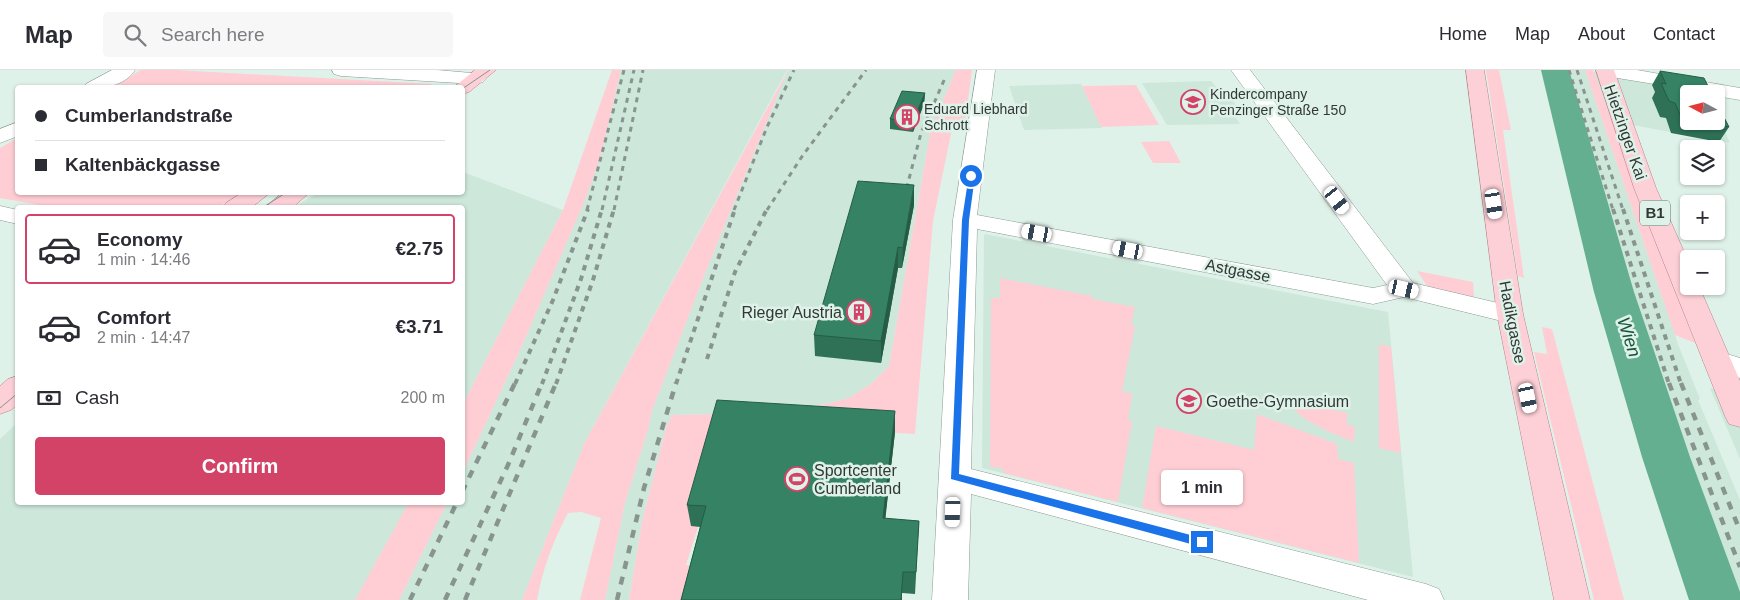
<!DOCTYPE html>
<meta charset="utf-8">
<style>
body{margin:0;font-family:Helvetica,sans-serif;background:#f7f7f7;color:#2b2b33;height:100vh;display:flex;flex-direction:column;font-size:19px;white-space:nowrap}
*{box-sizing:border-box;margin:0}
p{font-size:16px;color:#7c7c81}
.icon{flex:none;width:28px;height:28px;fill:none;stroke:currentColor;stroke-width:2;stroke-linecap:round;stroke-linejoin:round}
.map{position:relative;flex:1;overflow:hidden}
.side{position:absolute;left:15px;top:135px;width:450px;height:300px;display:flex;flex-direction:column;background:#fff;border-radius:5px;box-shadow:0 1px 4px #0004}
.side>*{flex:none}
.hud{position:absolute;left:15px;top:15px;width:450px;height:110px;border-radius:5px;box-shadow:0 1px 4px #0004;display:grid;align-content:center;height:110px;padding:0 20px;background:#fff}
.needle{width:32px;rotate:277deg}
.controls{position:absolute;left:1680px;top:15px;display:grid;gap:10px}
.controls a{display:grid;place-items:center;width:45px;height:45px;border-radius:5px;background:#fff;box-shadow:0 1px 4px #0004;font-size:25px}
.end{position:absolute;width:22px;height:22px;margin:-11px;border:6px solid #1a73e8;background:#fff;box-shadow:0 0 0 2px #fff}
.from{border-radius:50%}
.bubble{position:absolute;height:35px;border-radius:5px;background:#fff;box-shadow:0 1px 4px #0004;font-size:16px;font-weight:600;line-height:35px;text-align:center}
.car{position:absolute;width:15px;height:30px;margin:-15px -8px;border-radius:6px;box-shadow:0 0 4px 1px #0007;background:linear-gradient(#fff 24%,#345 0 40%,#fff 0 76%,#345 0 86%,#fff 0)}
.hud b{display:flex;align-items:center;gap:18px;height:48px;font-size:19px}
.hud b+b{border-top:1px solid #e1e1e2}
.hud i{width:12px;height:12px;background:#2b2b33}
ul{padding:9px 0 0;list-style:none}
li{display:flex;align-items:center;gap:15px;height:70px;margin:0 10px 8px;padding:0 10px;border:2px solid transparent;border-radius:5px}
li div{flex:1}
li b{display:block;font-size:19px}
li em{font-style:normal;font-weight:600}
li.on{border-color:#d24367}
li>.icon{width:45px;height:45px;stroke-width:1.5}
.pay{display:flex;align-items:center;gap:12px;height:55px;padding:0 20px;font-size:19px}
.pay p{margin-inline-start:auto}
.action{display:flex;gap:10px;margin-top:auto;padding:10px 20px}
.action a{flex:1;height:58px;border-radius:5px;background:#d24367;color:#fff;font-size:20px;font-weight:600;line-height:58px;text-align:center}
header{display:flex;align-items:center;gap:30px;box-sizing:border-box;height:70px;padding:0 25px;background:#fff;border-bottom:1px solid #e1e1e2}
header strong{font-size:24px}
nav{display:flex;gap:28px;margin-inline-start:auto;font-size:18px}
.search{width:350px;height:45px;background:#f7f7f7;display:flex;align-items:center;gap:12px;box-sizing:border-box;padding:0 18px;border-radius:5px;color:#7c7c81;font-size:19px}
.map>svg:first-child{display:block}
</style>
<header>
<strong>Map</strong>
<div class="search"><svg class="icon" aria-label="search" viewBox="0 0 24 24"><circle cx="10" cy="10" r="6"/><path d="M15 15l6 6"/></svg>Search here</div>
<nav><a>Home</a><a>Map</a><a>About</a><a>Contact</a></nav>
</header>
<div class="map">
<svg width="1740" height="530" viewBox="0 0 1740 530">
<rect width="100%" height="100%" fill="#dff2e9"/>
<g fill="#cde7da">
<polygon points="621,0 787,0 584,374 522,530 399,530 447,433 462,432 463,402 521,278 585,129 601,85"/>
<polygon points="788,0 956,0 931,58 889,296 872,313 849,328 826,334 766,343 672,345 666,358 642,452 629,530 605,530 625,433 649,356 651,343 706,201"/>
<polygon points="1562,0 1585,0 1678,274 1700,329 1698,330 1740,430 1740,530 1681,375 1637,251"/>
<polygon points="1593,2 1709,23 1689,24 1689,51 1716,51 1716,40 1730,73 1611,51"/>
<polygon points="1211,11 1222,24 1228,24 1239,39 1234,39 1236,43 1233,44 1240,54 1167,55 1142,13"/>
<polygon points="1081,14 1102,58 1024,60 1009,16"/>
<polygon points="463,102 563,140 463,334 462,138 292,138 318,123 462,122"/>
<polygon points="984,164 1388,242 1413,507 982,398"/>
<polygon points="1710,318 1740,324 1740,389"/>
<polygon points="17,353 18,432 409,433 355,530 0,530 0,369"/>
</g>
<g fill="#feced4">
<polygon points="141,0 175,0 432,14 431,18 109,18"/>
<polygon points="612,0 621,0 601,85 585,130 521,278 463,402 463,334 563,140"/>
<path d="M788 0 706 201 651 343 649 356 625 433 605 530H580L601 448 581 442 568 443C553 471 543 498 537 530H522L584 374Z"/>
<polygon points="956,0 972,0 964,59 952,59 933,151 915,364 720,352 698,457 686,495 699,496 691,530 629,530 642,452 666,358 672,345 766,343 826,334 849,328 872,313 889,296 931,58"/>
<polygon points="1486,0 1499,0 1511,60 1503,60 1524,208 1518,206"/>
<polygon points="1585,0 1593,0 1695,273 1675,265"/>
<polygon points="1136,15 1159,55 1101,57 1082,16"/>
<polygon points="17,68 18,122 245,123 218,137 50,137 0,128 0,78"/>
<polygon points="1169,71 1181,93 1153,93 1141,72"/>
<polygon points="1417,201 1473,212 1474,227 1428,217"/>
<polygon points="1000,208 1092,226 1092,229 1135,237 1131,255 1135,256 1122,321 1132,324 1128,350 1132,351 1118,432 1003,403 1003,398 990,397 991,228 1000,228"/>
<polygon points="1542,257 1552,259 1624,530 1594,530 1534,282 1547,284"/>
<polygon points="1379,274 1391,277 1401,383 1379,378"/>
<path d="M1289 330 1347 343V355L1355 357 1354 372C1337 365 1293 349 1289 330Z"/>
<polygon points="1257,344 1337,374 1338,389 1354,393 1359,493 1142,438 1156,356 1254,380"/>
<polygon points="409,432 447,433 399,530 355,530"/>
</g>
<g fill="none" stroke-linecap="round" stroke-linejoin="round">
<polygon fill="#63af8f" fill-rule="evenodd" points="1541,0 1569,0 1634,222 1690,387 1740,522 1740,530 1689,530 1642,387 1594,222"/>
<defs>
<g id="minor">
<path d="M112 0H135C124 17 102 18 84 18L86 14Z"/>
<polygon points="332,0 437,0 483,4 486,8 483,12 476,14 341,6 334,4"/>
<polygon points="977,0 995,0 977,145 1373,218 1387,215 1231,0 1250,0 1413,213 1519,238 1523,244 1519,250 1510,253 1404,227 1373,234 977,159 971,399 1426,514 1439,519 1444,530 1368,530 971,424 968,530 932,530 953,150"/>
<polygon points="1596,0 1637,0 1740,18 1740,30 1716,26 1716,24 1605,6 1598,4"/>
<polygon points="18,52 18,66 0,73 0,59"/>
<polygon points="0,136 18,140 18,154 0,150"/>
<polygon points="1717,281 1740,288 1740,308 1707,298 1703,291 1707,284"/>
</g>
<g id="major">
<polygon points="475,0 496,0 469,22 462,24 462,18 453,18"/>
<polygon points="1466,0 1484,0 1523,244 1590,530 1554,530 1497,244"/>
<polygon points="1596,0 1614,0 1656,118 1689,193 1689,216 1699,216 1740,311 1740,357 1729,354 1725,346 1634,118"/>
<polygon points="243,122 271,122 251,138 223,138 226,133"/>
<polygon points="283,122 310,122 292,138 265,138"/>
<polygon points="18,306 18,334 11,340 0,344 0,316 8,309"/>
</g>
</defs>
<use href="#minor" stroke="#8b9b93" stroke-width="1"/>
<use href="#major" stroke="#b4858b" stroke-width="1"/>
<use href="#minor" fill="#fff" fill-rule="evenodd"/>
<use href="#major" fill="#fdcfd6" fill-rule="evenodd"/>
<g stroke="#88958f" stroke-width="1">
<polyline points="462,19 490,0"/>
<polyline points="262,138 287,122"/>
<polyline points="0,338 18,323"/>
</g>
<g stroke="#88958f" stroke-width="3" stroke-dasharray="5 5" stroke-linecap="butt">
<polyline points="1569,0 1613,140"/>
<polyline points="1577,0 1623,140"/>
<polyline points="904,128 921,63 945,8"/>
<polyline points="587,140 624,0"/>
<polyline points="602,140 634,0"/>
<polyline points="614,140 643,0"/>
<polyline points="734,140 767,57 794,0"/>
<polyline points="767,140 803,85 866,0"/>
</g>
<g stroke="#88958f" stroke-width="4" stroke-dasharray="5.5 5.5" stroke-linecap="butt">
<polyline points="1613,139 1669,314"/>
<polyline points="1623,139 1681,314"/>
<polyline points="707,289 735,202 767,139"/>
<polyline points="515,314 553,230 588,139"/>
<polyline points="542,314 581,209 602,139"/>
<polyline points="556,314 593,210 614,139"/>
<polyline points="676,314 735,139"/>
</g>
<g stroke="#88958f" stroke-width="4.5" stroke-dasharray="8 8" stroke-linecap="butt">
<polyline points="1669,313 1740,497"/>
<polyline points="1681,313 1740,461"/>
<polyline points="462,422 515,313"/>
<polyline points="410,530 457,432"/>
<polyline points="445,530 508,395 542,313"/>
<polyline points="465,530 556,313"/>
<polyline points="617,530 644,418 676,313"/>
</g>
</g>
<g fill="#2e7156">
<polygon points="1660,1 1689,24 1689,51 1716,51 1729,57 1719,72 1671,63 1666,48 1660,47 1652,28 1655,22 1652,15"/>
<polygon points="925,23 924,34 913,62 890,59 890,49"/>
<polygon points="914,135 902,198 898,198 881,293 815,286 814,265"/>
<polygon points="895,362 885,449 919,451 915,524 902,523 902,530 681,530 700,457 691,456 687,435"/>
</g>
<g fill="#255c46">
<polygon points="925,23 924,34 913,62 913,51"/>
<polygon points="914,115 914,135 902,198 903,178"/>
<polygon points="898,177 898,198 881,293 881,271"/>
<polygon points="895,341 895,362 883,470 883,448"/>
</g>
<g fill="#358364" stroke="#255c46">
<polygon points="1660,1 1704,8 1712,24 1689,24 1689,49 1681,47 1675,33 1669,31 1661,13 1666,14"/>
<polygon points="902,21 925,23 913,51 890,49"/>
<polygon points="1716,32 1729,57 1701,51 1716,51"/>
<polygon points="858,111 914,115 903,178 898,177 881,271 814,265"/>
<polygon points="717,330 895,341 883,448 919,451 916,502 903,502 901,530 681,530 706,436 687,435"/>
</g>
<polygon fill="#1a73e8" points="969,104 975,106 969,150 959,404 1202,468 1207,472 1206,475 1202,477 951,409 962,150"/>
<defs>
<symbol id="school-ring" viewBox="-11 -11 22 22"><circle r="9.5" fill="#dff2e9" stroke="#d24367" stroke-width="1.5"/><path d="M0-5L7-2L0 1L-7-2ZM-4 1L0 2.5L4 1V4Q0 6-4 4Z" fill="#d24367"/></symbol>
<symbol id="building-ring" viewBox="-11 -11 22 22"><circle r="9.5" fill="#dff2e9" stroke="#d24367" stroke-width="1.5"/><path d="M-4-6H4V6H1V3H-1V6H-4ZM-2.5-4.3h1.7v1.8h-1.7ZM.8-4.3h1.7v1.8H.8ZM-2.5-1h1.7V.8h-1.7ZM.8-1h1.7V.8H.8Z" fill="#d24367"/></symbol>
<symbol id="stadium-ring" viewBox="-11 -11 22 22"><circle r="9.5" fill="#dff2e9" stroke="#d24367" stroke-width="1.5"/><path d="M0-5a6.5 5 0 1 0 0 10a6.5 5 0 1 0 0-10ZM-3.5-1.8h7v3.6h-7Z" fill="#d24367"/></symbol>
</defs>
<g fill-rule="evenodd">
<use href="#school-ring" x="1179" y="18" width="28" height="28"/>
<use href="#building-ring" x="893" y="33" width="28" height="28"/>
<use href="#building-ring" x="845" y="228" width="28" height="28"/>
<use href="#school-ring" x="1175" y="317" width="28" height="28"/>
<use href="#stadium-ring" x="783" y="395" width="28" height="28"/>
</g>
<g text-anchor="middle" stroke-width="5" stroke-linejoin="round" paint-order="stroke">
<g font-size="14" fill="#313835" stroke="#dff2e9" text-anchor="start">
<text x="1210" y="29">Kindercompany<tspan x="1210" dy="16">Penzinger Straße 150</tspan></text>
<text x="924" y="44">Eduard Liebhard<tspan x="924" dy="16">Schrott</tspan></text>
</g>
<rect fill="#dff2e9" stroke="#65706b" stroke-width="1" x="1640" y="130.5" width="30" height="25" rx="4"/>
<g font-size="15" font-weight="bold" fill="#313835">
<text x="1655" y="148">B1</text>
</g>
<g font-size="16" fill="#313835" stroke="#dff2e9">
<text transform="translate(1626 62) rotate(71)" y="6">Hietzinger Kai</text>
<text transform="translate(1238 200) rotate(11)" y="6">Astgasse</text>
<text transform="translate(1513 252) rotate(79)" y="6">Hadikgasse</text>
</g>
<g font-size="16" fill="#313835" stroke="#dff2e9" text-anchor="start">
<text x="842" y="248" text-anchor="end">Rieger Austria</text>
<text x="1206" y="337">Goethe-Gymnasium</text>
<text x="814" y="406">Sportcenter<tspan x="814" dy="18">Cumberland</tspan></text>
</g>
<g font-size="18" font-style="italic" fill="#16533c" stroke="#dff2e9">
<text transform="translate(1629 267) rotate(72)" y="6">Wien</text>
</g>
</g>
</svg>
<div class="controls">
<a><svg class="needle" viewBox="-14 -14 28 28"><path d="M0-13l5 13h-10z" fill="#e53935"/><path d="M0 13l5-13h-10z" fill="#7c7c81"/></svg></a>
<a><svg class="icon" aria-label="layers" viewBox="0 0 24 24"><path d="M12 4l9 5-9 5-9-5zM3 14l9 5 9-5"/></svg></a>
<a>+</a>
<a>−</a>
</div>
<i class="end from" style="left:971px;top:106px"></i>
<i class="end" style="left:1202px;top:472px"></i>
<div class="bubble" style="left:1161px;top:400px;width:82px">1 min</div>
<i class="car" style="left:1337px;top:130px;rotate:143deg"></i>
<i class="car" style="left:1494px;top:134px;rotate:171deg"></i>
<i class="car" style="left:1037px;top:163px;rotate:280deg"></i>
<i class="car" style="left:1128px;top:180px;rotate:281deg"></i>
<i class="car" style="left:1404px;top:219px;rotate:103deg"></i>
<i class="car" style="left:1528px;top:328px;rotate:168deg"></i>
<i class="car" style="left:953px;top:442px;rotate:182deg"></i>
<div class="hud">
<b><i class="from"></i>Cumberlandstraße</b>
<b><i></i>Kaltenbäckgasse</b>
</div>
<section class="side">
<ul>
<li class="on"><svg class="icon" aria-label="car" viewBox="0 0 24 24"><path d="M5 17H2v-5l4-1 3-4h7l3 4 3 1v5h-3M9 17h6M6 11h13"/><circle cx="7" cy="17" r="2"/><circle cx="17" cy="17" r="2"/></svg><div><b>Economy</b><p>1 min · 14:46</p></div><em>€2.75</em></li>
<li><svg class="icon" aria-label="car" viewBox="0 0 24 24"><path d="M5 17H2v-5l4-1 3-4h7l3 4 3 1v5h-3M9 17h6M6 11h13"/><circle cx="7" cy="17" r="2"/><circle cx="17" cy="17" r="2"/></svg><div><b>Comfort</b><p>2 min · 14:47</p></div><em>€3.71</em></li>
</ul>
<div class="pay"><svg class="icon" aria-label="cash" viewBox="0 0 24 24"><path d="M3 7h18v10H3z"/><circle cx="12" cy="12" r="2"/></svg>Cash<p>200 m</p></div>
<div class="action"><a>Confirm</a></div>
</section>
</div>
